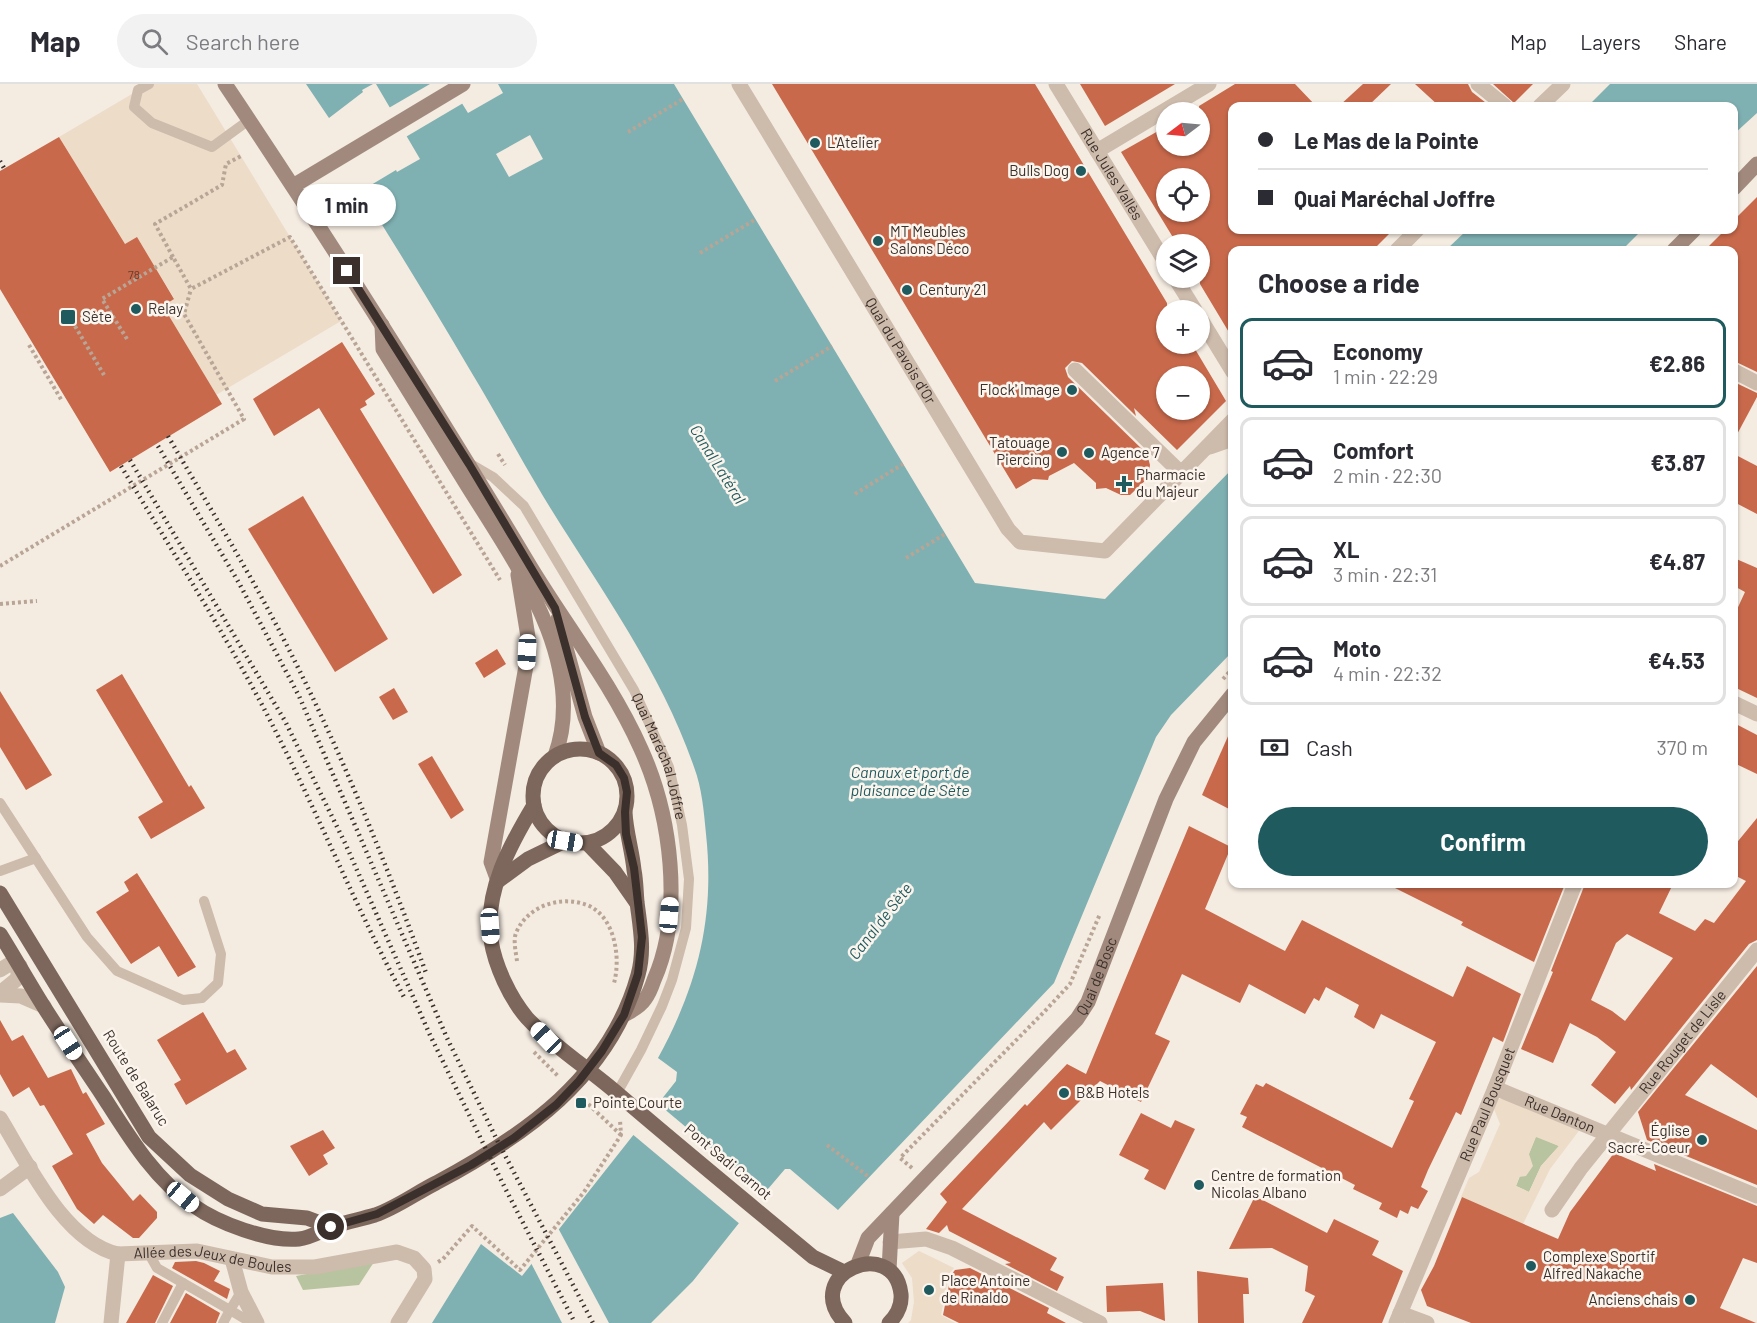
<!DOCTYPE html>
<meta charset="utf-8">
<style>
body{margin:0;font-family:Barlow,sans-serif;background:#f2f2f3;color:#2b2b33;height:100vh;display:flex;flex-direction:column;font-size:22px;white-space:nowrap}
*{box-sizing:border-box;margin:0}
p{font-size:20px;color:#7c7c81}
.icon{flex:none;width:33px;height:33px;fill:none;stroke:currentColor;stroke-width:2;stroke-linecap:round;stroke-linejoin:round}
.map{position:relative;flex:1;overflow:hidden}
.details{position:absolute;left:1228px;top:162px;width:510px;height:642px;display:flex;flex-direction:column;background:#fff;border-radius:12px;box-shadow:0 2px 4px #0004}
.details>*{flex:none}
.top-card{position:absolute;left:1228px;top:18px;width:510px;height:132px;border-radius:12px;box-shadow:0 2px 4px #0004;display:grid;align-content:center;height:132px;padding:0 30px;background:#fff}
.needle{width:39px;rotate:254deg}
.controls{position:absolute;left:1156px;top:18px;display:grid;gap:12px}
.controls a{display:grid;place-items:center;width:54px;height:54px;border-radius:50%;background:#fff;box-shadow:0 2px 4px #0004;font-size:30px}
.end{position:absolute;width:27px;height:27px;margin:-14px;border:8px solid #3b302b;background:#fff;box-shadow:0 0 0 3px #fff}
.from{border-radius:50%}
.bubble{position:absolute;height:42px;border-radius:21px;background:#fff;box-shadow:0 2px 4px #0004;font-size:20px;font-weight:700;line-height:42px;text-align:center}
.car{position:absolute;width:18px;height:36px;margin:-18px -9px;border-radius:8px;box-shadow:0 0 4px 2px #0007;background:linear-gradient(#fff 24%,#345 0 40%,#fff 0 76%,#345 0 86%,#fff 0)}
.top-card b{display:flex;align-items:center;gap:21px;height:57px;font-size:22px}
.top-card b+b{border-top:2px solid #e1e1e2}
.top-card i{width:15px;height:15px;background:#2b2b33}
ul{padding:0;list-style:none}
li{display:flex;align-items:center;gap:18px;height:90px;margin:0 12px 9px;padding:0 18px;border:3px solid #e1e1e2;border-radius:12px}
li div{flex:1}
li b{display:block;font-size:22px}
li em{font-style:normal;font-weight:700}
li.on{border-color:#1f5a5e}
li>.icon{width:54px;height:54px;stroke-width:1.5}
h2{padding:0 30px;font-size:27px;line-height:72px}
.pay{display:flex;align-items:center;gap:15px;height:66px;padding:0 30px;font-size:22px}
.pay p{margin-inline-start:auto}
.button{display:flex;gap:12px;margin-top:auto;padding:12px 30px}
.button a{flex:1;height:69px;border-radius:36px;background:#1f5a5e;color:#fff;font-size:24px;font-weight:700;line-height:69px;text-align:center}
header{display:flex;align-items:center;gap:36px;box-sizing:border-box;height:84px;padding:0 30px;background:#fff;border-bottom:2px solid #e1e1e2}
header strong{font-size:28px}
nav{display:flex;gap:33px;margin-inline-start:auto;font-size:21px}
.search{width:420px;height:54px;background:#f2f2f3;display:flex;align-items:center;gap:15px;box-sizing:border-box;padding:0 21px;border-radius:33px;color:#7c7c81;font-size:22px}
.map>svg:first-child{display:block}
</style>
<header>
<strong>Map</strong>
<div class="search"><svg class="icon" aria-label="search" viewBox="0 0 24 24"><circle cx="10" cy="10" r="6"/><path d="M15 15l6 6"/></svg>Search here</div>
<nav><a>Map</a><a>Layers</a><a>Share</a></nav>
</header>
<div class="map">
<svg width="1757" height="1239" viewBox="0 0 1757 1239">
<rect width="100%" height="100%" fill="#f4ebe1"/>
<g fill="#b8c4a0">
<polygon points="1536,1052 1559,1062 1541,1082 1529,1108 1516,1102"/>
<polygon points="374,1178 359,1201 303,1206 296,1192"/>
</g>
<g fill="#ecdcc8" fill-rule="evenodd">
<polygon points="149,0 197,0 341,237 216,311 163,222 174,214 137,154 125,160 59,53"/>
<path d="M1498 1015H1511L1581 1044 1550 1085 1523 1140 1461 1113 1469 1094 1479 1088 1500 1040 1494 1025ZM1536 1053 1559 1062 1541 1082 1529 1108 1516 1102 1519 1093 1526 1092 1533 1082 1529 1070Z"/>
<polygon points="919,1167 954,1184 949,1190 941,1231 955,1239 908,1239 911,1236 914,1218 912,1194 902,1179"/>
</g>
<g fill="#7fb0b2" fill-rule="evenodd">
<polygon points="306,0 373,0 362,6 363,8 329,34"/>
<path d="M376 0H450L468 29 503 9 498 0H674L975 499 1105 515 1233 384V567L1171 631 1156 653 1054 899 838 1126 790 1085H785L739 1139 693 1197 651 1239H432L481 1160 522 1192 676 997 677 988 658 974C698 901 715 833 706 750 704 728 702 704 694 683 661 586 596 499 543 412 518 370 495 327 470 286 435 226 398 166 361 107L396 86 397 88 420 75ZM530 51 543 75 509 93 496 70Z"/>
<polygon points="1610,0 1757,0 1757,29 1734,50 1734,22 1588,22"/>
<polygon points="1467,146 1642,146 1622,166 1446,166"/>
<polygon points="13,1129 58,1188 65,1203 55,1239 0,1239 0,1134"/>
</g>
<g fill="#f4ebe1">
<polygon points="430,0 454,0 465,18 404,54 387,25"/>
<polygon points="656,1018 767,1111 741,1141 631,1049"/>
<polygon points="557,1142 609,1239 562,1239 530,1177"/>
</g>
<g fill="#c8694b" fill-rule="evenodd">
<path d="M772 0H1035L1167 219V260H1192L1226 317 1177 366 1134 324 1136 332 1082 279 1072 277 1065 284 1068 293 1147 370 1150 381 1148 394 1130 411H1121L1106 404 1096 405V399L1074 379 1049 392 1048 396 1033 395 1016 405ZM1167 292H1200V326H1167Z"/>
<polygon points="1080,0 1175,0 1105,42"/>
<path d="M1235 0H1295L1316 22H1233V146H1393L1373 166H1233V255L1200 200V160H1177L1121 68 1167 42V62H1200L1199 22ZM1167 94H1200V128H1167Z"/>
<polygon points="1363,0 1391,0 1368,22 1339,22"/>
<polygon points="1415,0 1468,0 1472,8 1490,22 1439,22"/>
<polygon points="1493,0 1533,0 1514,19"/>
<polygon points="59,53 125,160 137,153 174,215 163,222 222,320 110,388 0,205 0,87"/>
<polygon points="1757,113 1757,288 1734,277 1734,166 1705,166 1725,146 1734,146 1734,136"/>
<polygon points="342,258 375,310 365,317 367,321 360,325 462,491 433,510 319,324 274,352 253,315"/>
<polygon points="1734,298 1757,309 1757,313 1734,356"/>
<polygon points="1734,370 1757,382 1757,430 1734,418"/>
<polygon points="303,412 388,555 335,588 248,445"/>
<polygon points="1734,474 1757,484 1757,614 1734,603 1734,532 1745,508 1734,502"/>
<polygon points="497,565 506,580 484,594 475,579"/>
<polygon points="122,590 189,703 191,701 205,724 151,755 138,733 163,718 96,606"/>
<polygon points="394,604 408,628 393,636 379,613"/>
<polygon points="0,607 52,691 26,706 0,663"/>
<polygon points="1734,639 1757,651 1757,690 1734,679"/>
<polygon points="1233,641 1233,727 1202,711"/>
<polygon points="432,672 464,726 451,735 418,680"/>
<path d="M1757 734V856L1749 860 1631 1006 1630 1002 1615 1020 1591 1001 1616 968 1597 953 1570 939 1553 979 1521 965 1553 888 1551 887 1585 800H1673L1659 829 1695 847 1705 835 1714 839 1746 797 1734 791V762ZM1627 850 1673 874 1625 937 1612 927 1591 916 1616 859Z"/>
<polygon points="1189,742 1231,763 1205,825 1285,867 1302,836 1453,913 1467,882 1521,910 1503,958 1493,953 1461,1031 1456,1028 1428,1086 1421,1103 1428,1107 1418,1125 1411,1122 1408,1130 1400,1126 1397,1134 1379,1125 1382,1119 1353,1105 1355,1101 1242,1043 1247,1033 1240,1030 1256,1000 1263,1003 1266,999 1392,1064 1414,1017 1409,1015 1436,958 1381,930 1374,945 1354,933 1359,921 1326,903 1319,917 1314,914 1305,930 1249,900 1240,919 1182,890 1155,950 1170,957 1141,1018 1100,997 1051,1046 1044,1038 962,1125 1057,1174 1050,1186 1064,1193 1057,1207 1005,1180 1011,1179 949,1147 947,1141 939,1149 926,1145 947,1118 940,1110 1025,1020 1027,1022 1067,980 1086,990"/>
<polygon points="137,789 196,883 178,893 159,862 131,880 96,828 129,807 124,798"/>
<polygon points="1387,800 1565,800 1534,878 1461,841 1463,838"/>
<polygon points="1757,882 1757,1014 1711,980 1685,1011 1757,1046 1757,1101 1647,1056 1638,1028"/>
<polygon points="203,928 227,969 235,965 247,985 186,1021 174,1000 181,996 157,956"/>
<polygon points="0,936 12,957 23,951 48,994 71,985 83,1010 86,1008 105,1040 86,1050 102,1079 133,1117 140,1110 157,1128 157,1134 139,1154 133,1154 103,1131 94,1140 77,1125 52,1082 73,1070 44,1021 40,1022 29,1003 13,1013 0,990"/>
<polygon points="1141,1029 1171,1044 1175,1036 1195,1045 1165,1106 1144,1095 1149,1086 1119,1071"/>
<polygon points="323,1046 335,1064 323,1071 328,1080 309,1092 290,1062"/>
<polygon points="1614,1069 1656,1087 1654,1080 1757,1122 1757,1179 1743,1174 1720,1224 1756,1239 1471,1239 1427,1222 1421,1206 1434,1182 1462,1113 1558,1155 1570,1128"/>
<polygon points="1255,1112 1327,1149 1334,1135 1379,1157 1372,1171 1403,1187 1382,1239 1302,1239 1315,1212 1305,1207 1308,1182 1272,1164 1229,1165"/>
<polygon points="196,1177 204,1179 220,1187 214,1197 230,1205 227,1215 172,1184 175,1178"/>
<polygon points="970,1184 1049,1224 1047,1229 1066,1239 959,1239 943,1231 951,1191 955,1186"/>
<polygon points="1197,1187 1248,1194 1249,1210 1243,1210 1244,1239 1198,1239"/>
<polygon points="153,1191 173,1202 155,1239 126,1239"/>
<polygon points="1163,1199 1165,1237 1140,1227 1107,1228 1106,1202"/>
<polygon points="186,1209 220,1229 216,1239 170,1239"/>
</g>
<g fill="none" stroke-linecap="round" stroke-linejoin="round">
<g stroke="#b9a596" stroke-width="4" stroke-dasharray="3 3" stroke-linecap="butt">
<polyline points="628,48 683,15"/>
<polyline points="700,169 756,135"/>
<polyline points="173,173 155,140 222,101 226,80 241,72"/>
<polyline points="72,237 104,291"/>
<polyline points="127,255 102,215 173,173 191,205 290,153 500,496"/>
<polyline points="29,261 62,317"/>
<polyline points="775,297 832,262"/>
<polyline points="498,370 505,381"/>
<polyline points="855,410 903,380"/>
<polyline points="906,474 945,450"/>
<polyline points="0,482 244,335 184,230 191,205"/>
<polyline points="0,520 37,517"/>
<polyline points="1223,595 1233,584"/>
<path d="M517 877C516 869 513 856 516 849 527 822 560 811 587 821 615 832 621 874 614 899"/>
<polyline points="534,968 559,993"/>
<polyline points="584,1016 621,1051"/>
<polyline points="827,1061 869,1093"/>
<polyline points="912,1084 900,1074 1044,928 1070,900 1100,830"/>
<polyline points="438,1178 443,1175 472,1142 520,1186 584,1108 621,1051 620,1036"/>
</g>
<g stroke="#cdbbac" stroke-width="10">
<polyline points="149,0 138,6 134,23 152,39 212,63 249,36"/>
<path id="s1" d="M469 379 493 393 524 422 634 606 669 683 682 741 689 795 686 844 672 896 662 922 641 966 617 1009"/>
<polyline points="0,719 87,853 117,887 183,916 202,914 218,899 221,870 204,817"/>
<polyline points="0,787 36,774"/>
<polyline points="148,1168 157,1184 230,1226 223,1239"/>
<polyline points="241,1208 230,1226 252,1239"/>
<polyline points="162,1239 183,1199"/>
</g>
<g stroke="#cdbbac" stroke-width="15">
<path id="s2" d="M739 0 962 369 1008 445 1020 458 1105 467 1233 336"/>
<path id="s3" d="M1056 0 1167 181"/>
<polyline points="1478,0 1505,22"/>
<polyline points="1540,22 1563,0"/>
<polyline points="1097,67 1209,0"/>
<polyline points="1397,166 1417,146"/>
<polyline points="1175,194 1195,226"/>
<polyline points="1200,234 1233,288"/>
<polyline points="1075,286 1182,390"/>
<polyline points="1734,287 1757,299"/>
<polyline points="1210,363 1233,355"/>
<polyline points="1734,619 1757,630"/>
<polyline points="0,886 8,881 20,882"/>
<polyline points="0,909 17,895 20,882"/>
<polyline points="0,911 21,912 44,922"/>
<path id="s4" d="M1495 1004 1757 1112"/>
<path id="s5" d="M0 1034C27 1078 64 1158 118 1170L197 1167 272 1183H315L397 1168 414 1174 424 1185 425 1195 398 1239"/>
<polyline points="0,1105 30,1083"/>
<path id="s6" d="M1552 1126 1581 1084 1757 866"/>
<polyline points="890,1158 926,1155 952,1164 1100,1239"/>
<polyline points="232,1175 241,1208 257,1239"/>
<polyline points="1400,1229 1427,1239"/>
<polyline points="111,1239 118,1170"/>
<path id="s7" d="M1396 1239 1495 1004 1575 800"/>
</g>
<g stroke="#a18a7d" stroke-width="15">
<path d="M225 0C331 158 432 319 530 482 567 543 612 600 641 665 671 731 684 828 654 896 652 902 649 910 645 915 640 923 631 927 624 931"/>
<polyline points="293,102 463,0"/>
<polyline points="1734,104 1757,80"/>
<polyline points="1674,166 1694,146"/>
<path d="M382 241 383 265C411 311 439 356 467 401 514 477 589 578 555 672"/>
<polyline points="558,535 585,633 599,669"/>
<polyline points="498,797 491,778 526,582 528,553 518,491"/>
<path id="s8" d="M858 1180 868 1154 1077 935 1088 918 1166 715 1194 658 1233 610"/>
<polyline points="889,1186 892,1129"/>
</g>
<g stroke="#7d675c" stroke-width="15">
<circle cx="580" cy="712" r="47"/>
<path d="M534 721C510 761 484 808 491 856 495 882 510 914 527 934 554 963 588 984 618 1010 682 1065 748 1119 813 1173L844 1188"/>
<polyline points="587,759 615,788 636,818"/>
<polyline points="498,797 528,775 565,757"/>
<polyline points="0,809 149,1053 190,1091 228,1115 262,1130 307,1134 331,1143"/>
<path d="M0 850C15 874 29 899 44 923 63 953 83 982 103 1012 128 1051 154 1095 194 1122 218 1139 268 1158 299 1155 310 1154 323 1146 334 1142 347 1138 361 1135 375 1131 396 1124 416 1109 436 1099 524 1052 610 993 638 891 645 866 640 843 637 818 636 807 636 796 634 786 632 766 626 748 625 728"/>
<path d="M845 1239C799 1190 894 1150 901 1210 902 1221 897 1231 889 1239"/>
</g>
<g stroke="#3b302b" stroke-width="4.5" stroke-dasharray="1.5 4.5" stroke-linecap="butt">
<polyline points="0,77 4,84"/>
<path d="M168 352C206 418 246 482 281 550 338 660 384 773 426 889"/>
<polyline points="158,362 239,499 299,612 447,954 498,1058 593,1239"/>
<polyline points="130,376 285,637 345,759 430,951 505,1104 575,1239"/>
<path d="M121 382C173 469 229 555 275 646 320 734 357 826 404 913"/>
</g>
</g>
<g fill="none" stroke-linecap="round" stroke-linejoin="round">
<polyline stroke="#3b302b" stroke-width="8" points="331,1143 377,1130 471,1081 514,1054 556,1021 579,997 602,967 624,931 638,890 642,853 634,784 626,750 625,728 627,708 624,694 616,681 599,669 585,633 555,524 469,380 347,187"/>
</g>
<g fill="#1f5a5e" stroke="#fbf5ee" stroke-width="2">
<circle cx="815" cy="59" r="6"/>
<circle cx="1081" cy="87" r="6"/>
<circle cx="878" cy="157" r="6"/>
<circle cx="907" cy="206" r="6"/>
<circle cx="136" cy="225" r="6"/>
<rect x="60" y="225" width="16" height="16" rx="3"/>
<circle cx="1072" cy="306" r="6"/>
<circle cx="1062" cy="368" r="6"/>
<circle cx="1089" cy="369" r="6"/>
<path d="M1121 391h6v6h6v6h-6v6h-6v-6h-6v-6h6z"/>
<circle cx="1064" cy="1009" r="6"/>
<rect x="575" y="1013" width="12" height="12" rx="3"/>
<circle cx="1702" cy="1056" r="6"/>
<circle cx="1199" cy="1101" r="6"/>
<circle cx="1531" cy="1182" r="6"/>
<circle cx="929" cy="1206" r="6"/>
<circle cx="1690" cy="1216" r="6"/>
</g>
<g text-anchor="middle" stroke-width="5" stroke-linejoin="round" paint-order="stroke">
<g font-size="12" fill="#5e3e33">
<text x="134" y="195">78</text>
</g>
<g font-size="15" fill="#3b302b" stroke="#fbf5ee" text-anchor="start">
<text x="827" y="64">L'Atelier</text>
<text x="1069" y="92" text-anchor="end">Bulls Dog</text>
<text x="890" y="153">MT Meubles<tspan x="890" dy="17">Salons Déco</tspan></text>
<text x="919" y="211">Century 21</text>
<text x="148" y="230">Relay</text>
<text x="82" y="238">Sète</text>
<text x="1060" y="311" text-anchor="end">Flock' Image</text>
<text x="1050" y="364" text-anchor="end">Tatouage<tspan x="1050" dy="17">Piercing</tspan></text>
<text x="1101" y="374">Agence 7</text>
<text x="1136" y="396">Pharmacie<tspan x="1136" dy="17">du Majeur</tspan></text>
<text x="1076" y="1014">B&amp;B Hotels</text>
<text x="593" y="1024">Pointe Courte</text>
<text x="1690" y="1052" text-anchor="end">Église<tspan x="1690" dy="17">Sacré-Coeur</tspan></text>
<text x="1211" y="1097">Centre de formation<tspan x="1211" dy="17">Nicolas Albano</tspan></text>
<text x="1543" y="1178">Complexe Sportif<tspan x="1543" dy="17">Alfred Nakache</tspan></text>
<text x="941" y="1202">Place Antoine<tspan x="941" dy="17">de Rinaldo</tspan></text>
<text x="1678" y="1221" text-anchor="end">Anciens chais</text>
</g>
<g font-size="15" fill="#3b302b" stroke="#fbf5ee">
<text dy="5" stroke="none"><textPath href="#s3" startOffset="106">Rue Jules Vallès</textPath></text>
<text dy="5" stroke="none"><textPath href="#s2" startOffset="312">Quai du Pavois d'Or</textPath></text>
<text dy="5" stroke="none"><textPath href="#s1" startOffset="356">Quai Maréchal Joffre</textPath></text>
<text dy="5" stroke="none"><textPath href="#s8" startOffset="378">Quai de Bosc</textPath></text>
<text dy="5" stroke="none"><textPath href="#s6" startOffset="213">Rue Rouget de Lisle</textPath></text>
<text transform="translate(136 994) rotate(58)" y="5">Route de Balaruc</text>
<text dy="5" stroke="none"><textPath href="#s7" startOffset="237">Rue Paul Bousquet</textPath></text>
<text dy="5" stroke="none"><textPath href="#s4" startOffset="70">Rue Danton</textPath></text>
<text transform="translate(728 1078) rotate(40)" y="5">Pont Sadi Carnot</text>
<text dy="5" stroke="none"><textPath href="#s5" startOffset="280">Allée des Jeux de Boules</textPath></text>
</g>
<g font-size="16" font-style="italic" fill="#1f5a5e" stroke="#fbf5ee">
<text transform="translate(718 380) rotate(58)" y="6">Canal Latéral</text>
<text x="910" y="694">Canaux et port de<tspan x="910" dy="18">plaisance de Sète</tspan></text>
<text transform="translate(880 837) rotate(-52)" y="6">Canal de Sète</text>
</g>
</g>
</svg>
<div class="controls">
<a><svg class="needle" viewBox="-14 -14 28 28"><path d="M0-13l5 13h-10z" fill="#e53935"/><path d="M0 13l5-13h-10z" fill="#7c7c81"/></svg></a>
<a><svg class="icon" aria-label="locate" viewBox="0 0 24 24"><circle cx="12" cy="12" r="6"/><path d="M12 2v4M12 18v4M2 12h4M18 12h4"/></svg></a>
<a><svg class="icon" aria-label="layers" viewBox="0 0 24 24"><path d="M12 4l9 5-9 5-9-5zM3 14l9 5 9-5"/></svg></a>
<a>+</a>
<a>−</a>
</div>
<i class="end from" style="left:331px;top:1143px"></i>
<i class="end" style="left:347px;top:187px"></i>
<div class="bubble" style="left:297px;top:100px;width:99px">1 min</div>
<i class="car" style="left:527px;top:568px;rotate:183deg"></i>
<i class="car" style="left:565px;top:757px;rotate:100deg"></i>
<i class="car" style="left:669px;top:831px;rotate:5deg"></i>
<i class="car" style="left:490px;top:842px;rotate:176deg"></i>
<i class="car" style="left:546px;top:954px;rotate:316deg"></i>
<i class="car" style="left:68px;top:959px;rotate:147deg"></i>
<i class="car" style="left:183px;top:1113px;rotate:130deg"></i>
<div class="top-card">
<b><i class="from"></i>Le Mas de la Pointe</b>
<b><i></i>Quai Maréchal Joffre</b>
</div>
<section class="details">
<h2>Choose a ride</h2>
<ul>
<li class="on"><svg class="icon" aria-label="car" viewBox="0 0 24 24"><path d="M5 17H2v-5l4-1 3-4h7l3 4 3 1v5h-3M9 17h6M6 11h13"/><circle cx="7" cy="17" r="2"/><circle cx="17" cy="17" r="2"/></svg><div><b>Economy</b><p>1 min · 22:29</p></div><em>€2.86</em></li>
<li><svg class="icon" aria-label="car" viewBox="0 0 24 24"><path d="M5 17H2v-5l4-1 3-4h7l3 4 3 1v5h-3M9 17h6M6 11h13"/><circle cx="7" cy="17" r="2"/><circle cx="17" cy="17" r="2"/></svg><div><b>Comfort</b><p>2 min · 22:30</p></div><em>€3.87</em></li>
<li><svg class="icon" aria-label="car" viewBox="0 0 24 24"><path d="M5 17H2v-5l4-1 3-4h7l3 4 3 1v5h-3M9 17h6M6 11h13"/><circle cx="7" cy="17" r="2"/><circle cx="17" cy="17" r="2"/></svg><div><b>XL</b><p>3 min · 22:31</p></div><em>€4.87</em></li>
<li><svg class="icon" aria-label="car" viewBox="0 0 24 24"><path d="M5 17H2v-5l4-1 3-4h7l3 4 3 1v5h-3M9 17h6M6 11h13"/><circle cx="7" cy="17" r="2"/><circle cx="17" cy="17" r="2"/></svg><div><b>Moto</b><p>4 min · 22:32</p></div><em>€4.53</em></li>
</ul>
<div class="pay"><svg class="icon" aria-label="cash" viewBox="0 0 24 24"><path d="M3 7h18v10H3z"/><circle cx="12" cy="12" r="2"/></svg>Cash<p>370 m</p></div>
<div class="button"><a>Confirm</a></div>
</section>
</div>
